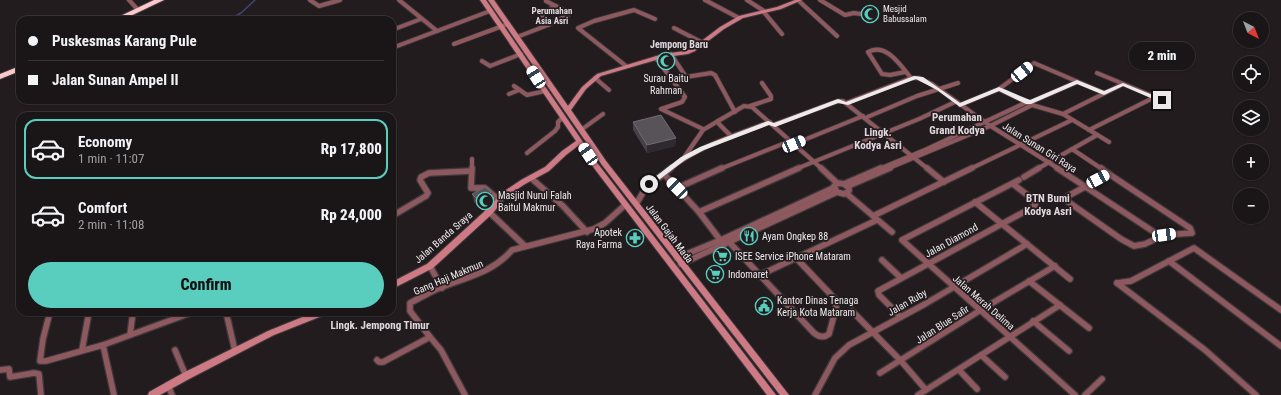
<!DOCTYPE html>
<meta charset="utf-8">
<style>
body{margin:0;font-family:"Roboto Condensed",sans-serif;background:#272224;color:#f1f3f6;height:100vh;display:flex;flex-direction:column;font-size:15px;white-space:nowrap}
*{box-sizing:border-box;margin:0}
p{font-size:13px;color:#9f9fa1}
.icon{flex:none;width:22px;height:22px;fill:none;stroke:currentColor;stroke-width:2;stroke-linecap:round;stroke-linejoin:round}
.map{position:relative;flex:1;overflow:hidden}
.panel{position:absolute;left:16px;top:112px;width:380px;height:204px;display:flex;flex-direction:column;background:#1a1517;border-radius:12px;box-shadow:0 1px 3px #0004,0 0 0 1px #383436}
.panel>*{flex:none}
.banner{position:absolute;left:16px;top:16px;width:380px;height:88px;border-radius:12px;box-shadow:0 1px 3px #0004,0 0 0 1px #383436;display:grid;align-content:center;height:88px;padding:0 12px;background:#1a1517}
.needle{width:26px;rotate:138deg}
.fabs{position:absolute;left:1233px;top:12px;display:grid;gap:8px}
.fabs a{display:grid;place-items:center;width:36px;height:36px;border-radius:50%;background:#1a1517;box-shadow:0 1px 3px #0004,0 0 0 1px #383436;font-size:20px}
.end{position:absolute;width:18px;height:18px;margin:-9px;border:5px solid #eeeaec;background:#111;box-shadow:0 0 0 2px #111}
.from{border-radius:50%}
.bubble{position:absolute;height:28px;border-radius:14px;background:#1a1517;box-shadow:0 1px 3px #0004,0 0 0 1px #383436;font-size:13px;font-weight:800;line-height:28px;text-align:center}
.car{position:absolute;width:12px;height:24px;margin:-12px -6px;border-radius:5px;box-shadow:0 0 3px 1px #0007;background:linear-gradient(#fff 24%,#345 0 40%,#fff 0 76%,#345 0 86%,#fff 0)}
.banner b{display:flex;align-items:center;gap:14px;height:38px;font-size:15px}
.banner b+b{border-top:1px solid #383436}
.banner i{width:10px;height:10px;background:#f1f3f6}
ul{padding:7px 0 0;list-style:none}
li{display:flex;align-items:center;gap:12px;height:60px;margin:0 8px 6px;padding:0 4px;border:2px solid transparent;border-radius:12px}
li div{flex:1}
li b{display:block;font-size:15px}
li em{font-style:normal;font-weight:800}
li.active{border-color:#59cebf}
li>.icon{width:36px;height:36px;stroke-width:1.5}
.cta{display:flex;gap:8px;margin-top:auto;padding:8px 12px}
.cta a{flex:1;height:46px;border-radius:24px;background:#59cebf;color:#111;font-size:16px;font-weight:800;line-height:46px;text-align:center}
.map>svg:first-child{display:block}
</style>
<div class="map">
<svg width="1281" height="395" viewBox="0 0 1281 395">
<rect width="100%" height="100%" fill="#221c1f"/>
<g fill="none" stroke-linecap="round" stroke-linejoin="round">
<g stroke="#3f447b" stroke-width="1.5">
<polyline points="228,20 241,13 255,0"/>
<polyline points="42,102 46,100"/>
</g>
<defs>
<g id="street-far1">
<polyline points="129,0 138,10"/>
<polyline points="310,0 319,6 340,0"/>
<polyline points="399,0 437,31"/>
<polyline points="705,0 739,18"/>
<polyline points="747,0 764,11"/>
<polyline points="820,0 845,15 854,13 861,14"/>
<polyline points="799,1 837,36"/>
<polyline points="763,11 782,34"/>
<polyline points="548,25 541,13 556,6"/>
<polyline points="674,28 703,43"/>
<polyline points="392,30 421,19"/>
<polyline points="517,37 548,25 568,15 567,12 546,1"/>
<polyline points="454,44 508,24"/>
<polyline points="392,48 490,11"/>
<polyline points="671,54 686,77 711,73 715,75 735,112"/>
<polyline points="656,58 685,97 682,102 661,109 703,129"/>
<polyline points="482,61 490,66 521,54"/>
<polyline points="626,66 578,28 594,21 634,10 655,19"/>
<path d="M905 72 890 75 882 74 868 52C886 42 901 66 911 78"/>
<polyline points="1097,73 1162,100"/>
<polyline points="595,78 609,90"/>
<polyline points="514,86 527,95 545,91"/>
<polyline points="999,89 1032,105 1063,114 1109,142"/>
<polyline points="509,94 519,90"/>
<polyline points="1031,102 1077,82"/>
<polyline points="846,103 911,78 918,78 932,84 989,125 1059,169"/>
<polyline points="960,105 999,89 1034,63 1104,93"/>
<polyline points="750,106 771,99 771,96 762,83"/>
<polyline points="1063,114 1123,84"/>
<polyline points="865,118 917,96 958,83"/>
<polyline points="773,125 838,101 843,101 928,169"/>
<polyline points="581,130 603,114"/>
<polyline points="1089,130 1155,97"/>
<polyline points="731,136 719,124 718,121 744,106 752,107 822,169"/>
<polyline points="794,144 863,116"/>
<polyline points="1072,149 1102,169"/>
<polyline points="527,153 555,131 558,127 558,122 563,117"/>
<polyline points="685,156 703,130 718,121"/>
<polyline points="472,169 472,159"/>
<path d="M670 169C699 146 735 135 770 122"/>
<polyline points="720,169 790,141"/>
<polyline points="796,169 919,119 955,102"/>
<polyline points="879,169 927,149 1027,102 1031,102 1032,105 990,126 887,169"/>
<polyline points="970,169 1072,120"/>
<polyline points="1037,169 1097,135"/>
</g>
<g id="street">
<polyline points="472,168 471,188 485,188 499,200"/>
<polyline points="671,168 664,174 699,212 724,245"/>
<polyline points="821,168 837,183"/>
<polyline points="927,168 944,182"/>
<polyline points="1057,168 1160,236"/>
<polyline points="1101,168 1109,174"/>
<polygon points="1109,174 1190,228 1192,233 1164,235 1145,244 1134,246 1121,239 1067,201 1066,199 1068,196"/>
<polyline points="1024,177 1039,168"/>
<polyline points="531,178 563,206 587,232"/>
<polyline points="1019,180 902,240 1075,395"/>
<polygon points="838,183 844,184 849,188 849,191 844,194 837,192 834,186"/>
<polyline points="844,184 881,168"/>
<polyline points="848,186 890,168"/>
<polyline points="677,188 722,168"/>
<polyline points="846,193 892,232"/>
<polyline points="975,202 1070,279"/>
<polyline points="636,204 647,186 664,174"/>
<polyline points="489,212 525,246"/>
<polyline points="699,212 799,168"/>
<polyline points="392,216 426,196 428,193 420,180 421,177 429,173 471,171"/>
<polyline points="873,216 972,168"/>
<path d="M730 243 814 333C819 337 824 338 829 334L836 308V300L797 259"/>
<polyline points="677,258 723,239 833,188"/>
<polyline points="882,260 901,278"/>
<polyline points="1169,261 1281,346"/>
<polyline points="681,264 837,192"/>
<polyline points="430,266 442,288"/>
<polyline points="760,275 877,220"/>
<polyline points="1029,281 1089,328"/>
<polyline points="1117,283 1131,281 1194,248 1281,310"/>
<polyline points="1117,283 1205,350 1256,395"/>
<polyline points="852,311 901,361 926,390"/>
<polyline points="50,312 43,339 40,361 46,361 103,345 114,395"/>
<polyline points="226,312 235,351"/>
<polyline points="901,317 879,295 878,291 1035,206 1035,201 1013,184"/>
<polyline points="1033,321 1069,351"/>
<polyline points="130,335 133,312"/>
<polyline points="430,337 441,350 465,395"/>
<polyline points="103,345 193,312"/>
<polyline points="82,350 89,312"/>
<polyline points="175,350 186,376"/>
<polyline points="981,355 1005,377"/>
<path d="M377 360 379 362H383L430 337 410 311V303C418 299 427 294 435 290 464 277 490 275 512 250L594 229 605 223 625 205"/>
<polyline points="0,370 9,369 10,377 34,373 39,374 41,395"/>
<polyline points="959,370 977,389"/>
<polyline points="880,373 979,311 1055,266"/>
<polyline points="168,385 172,395"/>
<polyline points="815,395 835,358 849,345 925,304 1027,244"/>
<polyline points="918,395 1060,305"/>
<polyline points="1085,395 1102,379"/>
</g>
<g id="secondary">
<polygon points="480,0 486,0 598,164 776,395 767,395 594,168 579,145 566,155 549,171 525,184 507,196 492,214 433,268 392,289 392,282 427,264 486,210 503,192 521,180 545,167 562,151 576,141"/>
<polygon points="488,0 494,0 568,106 582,87 597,74 663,54 685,51 691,49 720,27 739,16 777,7 795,0 802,0 781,9 743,18 724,29 695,51 688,54 666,57 601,76 586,89 571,110 606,161 789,395 780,395 602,165"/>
<polygon points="315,312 328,312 327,314 274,335 189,379 160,395 148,395 149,392 183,373 268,331"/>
</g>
<g id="highway">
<polygon points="154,0 164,0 122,20 112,20"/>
<polygon points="20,66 20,71 0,79 0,74"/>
</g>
</defs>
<use href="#street-far1" stroke="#3f393c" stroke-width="5.5"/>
<use href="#street" stroke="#3f393c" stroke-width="8"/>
<use href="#secondary" stroke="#3f393c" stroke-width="2"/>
<use href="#highway" stroke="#3f393c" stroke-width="2"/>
<use href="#street-far1" stroke="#8d595f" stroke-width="4"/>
<use href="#street" stroke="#8d595f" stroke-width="5.5"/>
<use href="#secondary" fill="#cd7a84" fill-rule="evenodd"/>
<use href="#highway" fill="#fcc7cb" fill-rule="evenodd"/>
</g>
<g fill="#454147">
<polygon points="633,122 676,138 675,146 647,153 633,130"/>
<polygon points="491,192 493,200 488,205 481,209 474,202 472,194"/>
</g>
<g fill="#2f2a30">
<polygon points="676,138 675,146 647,153 647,145"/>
<polygon points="491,192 493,200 488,205 481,209 479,201"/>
</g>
<g fill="#575359" stroke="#6f6b70">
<polygon points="661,115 676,138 647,145 633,122"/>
<polygon points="485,187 491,192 487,197 479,201 472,194"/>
</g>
<polygon fill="#eeeaec" points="914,76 923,77 960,103 999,87 1030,100 1077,80 1104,91 1123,83 1165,100 1160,102 1123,86 1104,95 1077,84 1031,104 1026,104 999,91 960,107 937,90 916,79 848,105 838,103 775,127 769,125 704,150 685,160 652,185 649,186 646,184 681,157 700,147 768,121 774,123 838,99 846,102"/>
<defs>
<symbol id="mosque-ring" viewBox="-11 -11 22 22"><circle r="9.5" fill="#221c1f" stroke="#59cebf" stroke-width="1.5"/><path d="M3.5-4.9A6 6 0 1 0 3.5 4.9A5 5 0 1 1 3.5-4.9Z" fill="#59cebf"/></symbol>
<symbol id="restaurant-ring" viewBox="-11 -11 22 22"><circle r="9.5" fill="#221c1f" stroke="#59cebf" stroke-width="1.5"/><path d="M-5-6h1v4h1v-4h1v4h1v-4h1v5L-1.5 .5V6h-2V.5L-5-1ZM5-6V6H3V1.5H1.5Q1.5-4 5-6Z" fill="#59cebf"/></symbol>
<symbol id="pharmacy-ring" viewBox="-11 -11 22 22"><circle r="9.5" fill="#221c1f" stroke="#59cebf" stroke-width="1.5"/><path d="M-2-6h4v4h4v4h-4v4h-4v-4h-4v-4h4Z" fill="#59cebf"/></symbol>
<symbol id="supermarket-ring" viewBox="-11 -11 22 22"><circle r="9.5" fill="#221c1f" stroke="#59cebf" stroke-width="1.5"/><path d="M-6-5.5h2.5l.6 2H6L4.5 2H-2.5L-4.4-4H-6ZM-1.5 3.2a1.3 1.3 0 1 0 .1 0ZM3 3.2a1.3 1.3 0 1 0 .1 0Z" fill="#59cebf"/></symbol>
<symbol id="civic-ring" viewBox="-11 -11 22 22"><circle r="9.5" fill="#221c1f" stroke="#59cebf" stroke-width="1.5"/><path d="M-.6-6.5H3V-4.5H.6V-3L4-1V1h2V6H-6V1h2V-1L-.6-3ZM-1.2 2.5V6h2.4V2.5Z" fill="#59cebf"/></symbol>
</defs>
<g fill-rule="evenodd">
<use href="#mosque-ring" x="860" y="4" width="20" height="20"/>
<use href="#mosque-ring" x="656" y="51" width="20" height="20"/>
<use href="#mosque-ring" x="475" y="191" width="20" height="20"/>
<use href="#restaurant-ring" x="739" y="226" width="20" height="20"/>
<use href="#pharmacy-ring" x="625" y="228" width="20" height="20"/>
<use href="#supermarket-ring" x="712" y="246" width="20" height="20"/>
<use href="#supermarket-ring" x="705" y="264" width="20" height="20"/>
<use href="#civic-ring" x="754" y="296" width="20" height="20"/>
</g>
<g text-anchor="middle" stroke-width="3.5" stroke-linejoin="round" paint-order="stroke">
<g font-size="9" fill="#eeeaec" stroke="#221c1f" text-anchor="start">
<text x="883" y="12">Mesjid<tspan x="883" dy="10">Babussalam</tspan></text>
</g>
<g font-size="9" font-weight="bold" fill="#e0d7dc" stroke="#221c1f">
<text x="552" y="14">Perumahan<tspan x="552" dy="10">Asia Asri</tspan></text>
</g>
<g font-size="10" font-weight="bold" fill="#e0d7dc" stroke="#221c1f">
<text x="679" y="48">Jempong Baru</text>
</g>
<g font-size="10" fill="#eeeaec" stroke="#221c1f" text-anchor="start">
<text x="666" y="82" text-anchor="middle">Surau Baitu<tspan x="666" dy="12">Rahman</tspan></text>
<text x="498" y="199">Masjid Nurul Falah<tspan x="498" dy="12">Baitul Makmur</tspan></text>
<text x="622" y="236" text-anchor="end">Apotek<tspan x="622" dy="12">Raya Farma</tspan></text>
<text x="762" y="240">Ayam Ongkep 88</text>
<text x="735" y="260">ISEE Service iPhone Mataram</text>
<text x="728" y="278">Indomaret</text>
<text x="777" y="304">Kantor Dinas Tenaga<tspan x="777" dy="12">Kerja Kota Mataram</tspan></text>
</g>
<g font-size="10" fill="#eeeaec" stroke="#221c1f">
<text transform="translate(1040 147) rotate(32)" y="4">Jalan Sunan Giri Raya</text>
<text transform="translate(670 233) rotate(53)" y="4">Jalan Gajah Mada</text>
<text transform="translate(443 237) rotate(-41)" y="4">Jalan Banda Sraya</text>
<text transform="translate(951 240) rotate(-29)" y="4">Jalan Diamond</text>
<text transform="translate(448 277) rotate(-23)" y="4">Gang Haji Makmun</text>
<text transform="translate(907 302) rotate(-30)" y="4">Jalan Ruby</text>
<text transform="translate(984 302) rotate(41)" y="4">Jalan Merah Delima</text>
<text transform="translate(942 324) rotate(-33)" y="4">Jalan Blue Safir</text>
</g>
<g font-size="11" font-weight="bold" fill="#e0d7dc" stroke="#221c1f">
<text x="957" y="121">Perumahan<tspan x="957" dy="13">Grand Kodya</tspan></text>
<text x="878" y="136">Lingk.<tspan x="878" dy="13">Kodya Asri</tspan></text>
<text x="1048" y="202">BTN Bumi<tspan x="1048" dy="13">Kodya Asri</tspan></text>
<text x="380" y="329">Lingk. Jempong Timur</text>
</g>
</g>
</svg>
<div class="fabs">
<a><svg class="needle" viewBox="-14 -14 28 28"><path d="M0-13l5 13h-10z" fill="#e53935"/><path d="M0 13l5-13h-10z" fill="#9f9fa1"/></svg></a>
<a><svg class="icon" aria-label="locate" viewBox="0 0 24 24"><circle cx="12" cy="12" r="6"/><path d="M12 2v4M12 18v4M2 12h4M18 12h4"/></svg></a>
<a><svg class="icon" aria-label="layers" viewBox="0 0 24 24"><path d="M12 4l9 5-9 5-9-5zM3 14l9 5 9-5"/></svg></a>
<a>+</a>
<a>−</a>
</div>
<i class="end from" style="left:649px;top:184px"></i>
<i class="end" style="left:1162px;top:100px"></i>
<div class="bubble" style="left:1129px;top:42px;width:66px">2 min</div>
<i class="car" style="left:1022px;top:72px;rotate:51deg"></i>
<i class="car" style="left:536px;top:77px;rotate:327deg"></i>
<i class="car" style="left:794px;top:144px;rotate:67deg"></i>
<i class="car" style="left:588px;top:154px;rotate:326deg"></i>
<i class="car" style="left:1098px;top:179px;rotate:62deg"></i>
<i class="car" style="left:677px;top:188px;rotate:316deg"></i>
<i class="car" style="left:1164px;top:235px;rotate:82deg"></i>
<div class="banner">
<b><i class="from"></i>Puskesmas Karang Pule</b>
<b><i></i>Jalan Sunan Ampel II</b>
</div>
<section class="panel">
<ul>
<li class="active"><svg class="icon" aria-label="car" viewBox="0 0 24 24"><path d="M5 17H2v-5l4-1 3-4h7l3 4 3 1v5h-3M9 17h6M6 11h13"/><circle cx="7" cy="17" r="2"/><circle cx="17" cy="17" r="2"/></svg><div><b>Economy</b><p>1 min · 11:07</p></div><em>Rp 17,800</em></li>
<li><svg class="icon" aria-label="car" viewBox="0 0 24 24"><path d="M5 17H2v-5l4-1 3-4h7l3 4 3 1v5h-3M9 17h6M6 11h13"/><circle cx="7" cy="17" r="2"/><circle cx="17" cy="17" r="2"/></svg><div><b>Comfort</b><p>2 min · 11:08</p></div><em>Rp 24,000</em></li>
</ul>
<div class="cta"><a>Confirm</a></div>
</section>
</div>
